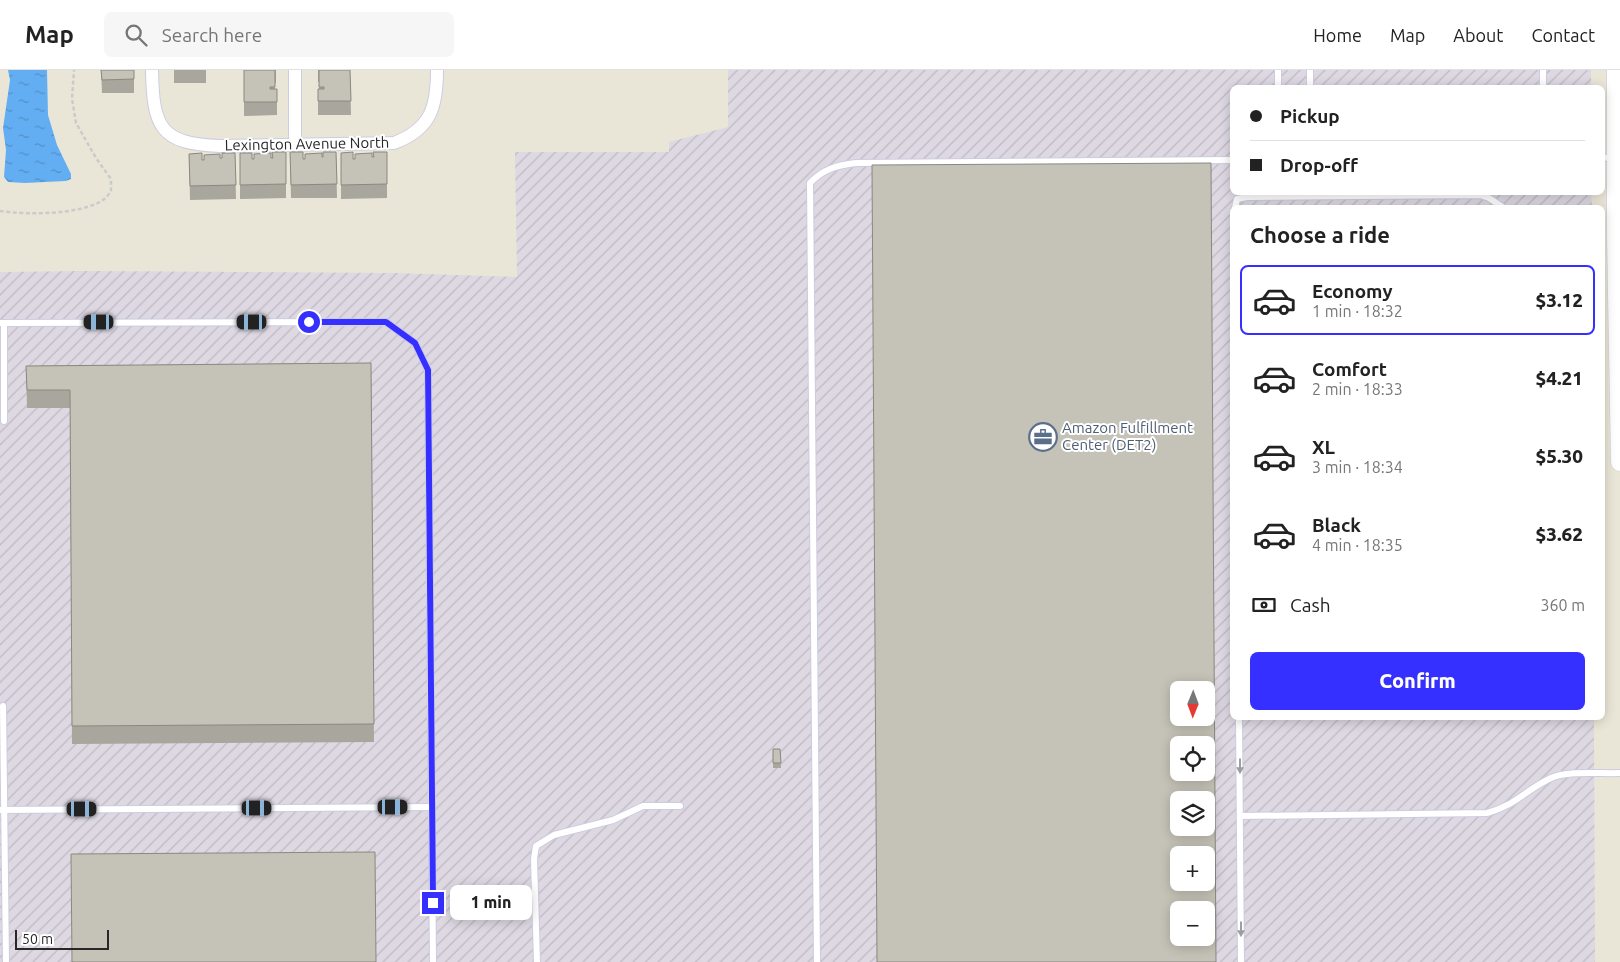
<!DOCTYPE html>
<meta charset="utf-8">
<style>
body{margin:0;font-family:Ubuntu,sans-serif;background:#f6f6f6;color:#222;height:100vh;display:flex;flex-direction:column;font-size:19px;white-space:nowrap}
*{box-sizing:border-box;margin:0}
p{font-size:16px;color:#767676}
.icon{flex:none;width:28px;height:28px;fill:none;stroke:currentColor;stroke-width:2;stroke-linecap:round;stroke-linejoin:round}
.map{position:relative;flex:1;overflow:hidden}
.drawer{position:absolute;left:1230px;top:135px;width:375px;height:515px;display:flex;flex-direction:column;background:#fff;border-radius:8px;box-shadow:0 2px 12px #0003}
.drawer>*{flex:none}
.banner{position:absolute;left:1230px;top:15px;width:375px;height:110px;border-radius:8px;box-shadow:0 2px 12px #0003;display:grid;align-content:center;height:110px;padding:0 20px;background:#fff}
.needle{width:32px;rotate:181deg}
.buttons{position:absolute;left:1170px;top:611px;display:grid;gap:10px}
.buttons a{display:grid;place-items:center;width:45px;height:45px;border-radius:8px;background:#fff;box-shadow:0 2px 12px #0003;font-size:25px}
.scale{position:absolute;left:15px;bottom:12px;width:94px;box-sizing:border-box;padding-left:5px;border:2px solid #272727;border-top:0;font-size:14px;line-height:18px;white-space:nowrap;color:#272727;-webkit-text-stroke:4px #fff;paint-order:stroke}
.end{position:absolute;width:22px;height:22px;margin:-11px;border:6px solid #352fff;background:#fff;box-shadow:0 0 0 2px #fff}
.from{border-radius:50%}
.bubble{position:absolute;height:35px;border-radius:8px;background:#fff;box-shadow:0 2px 12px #0003;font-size:16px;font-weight:800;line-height:35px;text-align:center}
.car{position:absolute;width:15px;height:30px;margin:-15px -8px;border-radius:6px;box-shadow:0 0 4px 1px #0007;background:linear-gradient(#222 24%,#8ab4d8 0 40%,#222 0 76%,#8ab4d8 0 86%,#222 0)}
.banner b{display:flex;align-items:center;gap:18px;height:48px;font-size:19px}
.banner b+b{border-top:1px solid #e0e0e0}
.banner i{width:12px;height:12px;background:#222}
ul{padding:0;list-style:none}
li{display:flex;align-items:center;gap:15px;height:70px;margin:0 10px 8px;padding:0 10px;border:2px solid transparent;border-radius:8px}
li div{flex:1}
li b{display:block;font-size:19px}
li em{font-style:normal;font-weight:800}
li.on{border-color:#352fff}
li>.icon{width:45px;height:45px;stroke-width:1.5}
h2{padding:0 20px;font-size:22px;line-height:60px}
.pay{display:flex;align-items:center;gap:12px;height:55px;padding:0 20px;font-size:19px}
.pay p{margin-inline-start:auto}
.primary-button{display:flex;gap:10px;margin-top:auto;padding:10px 20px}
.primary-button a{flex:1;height:58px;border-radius:8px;background:#352fff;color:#fff;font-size:20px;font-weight:800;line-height:58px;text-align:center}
header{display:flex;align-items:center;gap:30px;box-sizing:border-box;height:70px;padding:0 25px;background:#fff;border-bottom:1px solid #e0e0e0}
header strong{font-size:24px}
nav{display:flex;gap:28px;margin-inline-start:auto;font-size:18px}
.search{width:350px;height:45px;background:#f6f6f6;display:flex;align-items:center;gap:12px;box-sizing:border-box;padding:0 18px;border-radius:8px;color:#767676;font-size:19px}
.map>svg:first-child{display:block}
</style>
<header>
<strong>Map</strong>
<div class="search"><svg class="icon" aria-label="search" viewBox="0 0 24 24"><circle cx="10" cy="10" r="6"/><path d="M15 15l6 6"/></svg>Search here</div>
<nav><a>Home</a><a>Map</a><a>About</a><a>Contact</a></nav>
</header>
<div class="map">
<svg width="1620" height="892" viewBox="0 0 1620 892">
<defs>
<pattern id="industrial-furrows" width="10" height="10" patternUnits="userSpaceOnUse" patternTransform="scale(1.25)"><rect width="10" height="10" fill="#ddd8e2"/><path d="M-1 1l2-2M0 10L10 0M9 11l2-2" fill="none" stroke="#beb9c2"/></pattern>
<pattern id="water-ripples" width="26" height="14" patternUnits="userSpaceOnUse" patternTransform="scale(1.25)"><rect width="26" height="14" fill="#63aef3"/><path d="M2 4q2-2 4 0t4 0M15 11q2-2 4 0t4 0" fill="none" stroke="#528ec5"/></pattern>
</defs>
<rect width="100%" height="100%" fill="#eae6d7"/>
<path fill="url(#industrial-furrows)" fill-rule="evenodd" d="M728 0H1591V18H1232V122H1591L1592 137 1232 138V648H1594L1595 892H0V202L83 201 394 203 517 207 515 82H669V72L728 57ZM1179 620H1206V648H1179ZM1179 675H1206V702H1179ZM1179 730H1206V758H1179ZM1179 785H1206V812H1179ZM1179 840H1206V868H1179Z"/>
<polygon fill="url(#water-ripples)" points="8,0 47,0 48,45 57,75 71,104 71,109 66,111 25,113 8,112 4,107 6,80 3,58 10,10"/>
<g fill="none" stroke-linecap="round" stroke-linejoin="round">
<defs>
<g id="lane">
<polyline points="1543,0 1543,18"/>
<polyline points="1278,18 1278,0"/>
<polyline points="1310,18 1310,0"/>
<polyline points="1602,88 1614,87"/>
<polyline points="1235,138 1237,129 1247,127 1480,125 1489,128 1504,138"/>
<polyline points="0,253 386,252 415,273 428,300 433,892"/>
<polyline points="4,253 4,351"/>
<polyline points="3,636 6,892"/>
<polyline points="1239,648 1241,892"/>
<polyline points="0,740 432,737"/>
<path d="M1240 746 1487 743C1513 737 1527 719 1551 708 1569 700 1600 704 1620 703"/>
<polyline points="537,892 534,789 536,776 554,765 613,750 643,736 680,736"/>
<path d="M817 892 810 113C823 99 838 95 856 93L1232 90"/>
</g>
<g id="street">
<path d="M152 0C153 57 160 74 220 76L394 73C431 59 437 37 437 0"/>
<polyline points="295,0 295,75"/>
</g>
<polyline id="secondary" points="1616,0 1616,168 1620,392"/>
</defs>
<use href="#lane" stroke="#cdcce1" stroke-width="8"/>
<use href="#street" stroke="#cdcce1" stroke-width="14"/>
<use href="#secondary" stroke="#cdcce1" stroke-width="19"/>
<path stroke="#cbcbcb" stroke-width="2.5" stroke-dasharray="4 2.5" stroke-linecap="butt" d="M0 141C27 145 80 145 103 130 106 128 109 124 111 121V109L96 88 76 53 72 29 74 0"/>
<use href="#lane" stroke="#fff" stroke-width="6"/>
<use href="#street" stroke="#fff" stroke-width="12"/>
<use href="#secondary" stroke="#fff" stroke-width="18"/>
</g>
<g fill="#a9a79d">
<polygon points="101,0 134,0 134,23 102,23"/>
<rect x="174" y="0" width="32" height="13"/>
<polygon points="244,0 276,0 276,13 275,13 275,19 277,19 277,45 244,46"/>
<polygon points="318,0 350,0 351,45 318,45 318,19 319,19 319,12 318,12"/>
<polygon points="286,82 286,128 240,129 240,83 252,89 272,88"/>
<polygon points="290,82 303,89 305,89 323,87 336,82 337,128 291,128"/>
<polygon points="387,82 387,128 341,129 341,83 353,89 372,87"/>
<polygon points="235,83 236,129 190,130 189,84 202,90 222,88"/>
<polygon points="371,293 374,672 72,674 70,338 27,338 26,296"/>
<polygon points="773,679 780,679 781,698 773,698"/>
</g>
<g fill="#c5c2b7" stroke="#8a8880" fill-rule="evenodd">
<polygon points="101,0 134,0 134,9 102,10"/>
<polygon points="244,0 275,0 275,17 270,17 270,19 277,19 277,32 244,32"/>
<polygon points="319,0 350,0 351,31 318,31 318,19 324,19 324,17 319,17"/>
<polygon points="272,82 286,82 286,114 240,115 240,83 252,83 252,89 254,89 254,84 271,83 271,88 273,88"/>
<polygon points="290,82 303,82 303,89 305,89 305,84 322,83 322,87 323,87 323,82 336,82 337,114 291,115"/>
<polygon points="353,82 353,89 355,89 355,84 372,83 372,87 374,87 373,82 387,82 387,114 341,115 341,83"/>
<polygon points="202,83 202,90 204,90 204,85 220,84 220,88 222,88 222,83 235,83 236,115 190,116 189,84"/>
<path d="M1211 93 1216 892H877L872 95ZM1179 620H1206V648H1179ZM1179 675H1206V702H1179ZM1179 730H1206V758H1179ZM1179 785H1206V812H1179ZM1179 840H1206V868H1179Z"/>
<polygon points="371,293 374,654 72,656 70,320 27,320 26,296"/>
<polygon points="773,679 780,679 781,693 773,693"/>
<polygon points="375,782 376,892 72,892 71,784"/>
</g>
<defs><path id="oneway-solid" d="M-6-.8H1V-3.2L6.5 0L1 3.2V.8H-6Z" transform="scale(1.25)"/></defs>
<g fill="#9e9e9e">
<use href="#oneway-solid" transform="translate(1240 696) rotate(90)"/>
<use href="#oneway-solid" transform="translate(1241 859) rotate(90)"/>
</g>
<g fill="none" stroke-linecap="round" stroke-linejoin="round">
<polyline stroke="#352fff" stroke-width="6" points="309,252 386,252 415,273 428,300 433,833"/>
</g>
<defs>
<symbol id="office-ring" viewBox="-11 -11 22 22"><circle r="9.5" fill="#fff" stroke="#5c6f8a" stroke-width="1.5"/><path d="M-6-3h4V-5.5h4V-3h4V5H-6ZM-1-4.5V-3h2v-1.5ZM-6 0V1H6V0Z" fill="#5c6f8a"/></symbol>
</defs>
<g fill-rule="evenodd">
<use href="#office-ring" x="1027" y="351" width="32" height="32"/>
</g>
<g text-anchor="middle" stroke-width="4" stroke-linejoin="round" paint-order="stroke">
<g font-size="15" fill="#272727" stroke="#fff">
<text transform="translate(307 74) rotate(-1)" y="5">Lexington Avenue North</text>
</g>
<g font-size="15" fill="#4e5e75" stroke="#fff" text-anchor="start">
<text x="1062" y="363">Amazon Fulfillment<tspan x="1062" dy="17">Center (DET2)</tspan></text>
</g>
</g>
</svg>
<div class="buttons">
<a><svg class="needle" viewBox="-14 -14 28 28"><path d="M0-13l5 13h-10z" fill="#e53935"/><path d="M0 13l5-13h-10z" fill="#767676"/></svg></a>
<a><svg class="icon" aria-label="locate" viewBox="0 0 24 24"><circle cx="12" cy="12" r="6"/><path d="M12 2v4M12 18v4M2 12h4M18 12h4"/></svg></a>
<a><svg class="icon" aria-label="layers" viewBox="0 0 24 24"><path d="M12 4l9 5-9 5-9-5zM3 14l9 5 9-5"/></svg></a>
<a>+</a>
<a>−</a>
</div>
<div class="scale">50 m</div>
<i class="end from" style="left:309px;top:252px"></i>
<i class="end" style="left:433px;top:833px"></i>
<div class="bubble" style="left:450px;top:815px;width:82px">1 min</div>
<i class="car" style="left:99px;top:252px;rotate:270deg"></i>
<i class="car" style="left:252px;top:252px;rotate:270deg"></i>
<i class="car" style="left:393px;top:737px;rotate:90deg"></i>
<i class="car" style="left:257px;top:738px;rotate:90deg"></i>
<i class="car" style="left:82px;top:739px;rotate:90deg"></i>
<div class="banner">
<b><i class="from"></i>Pickup</b>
<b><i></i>Drop-off</b>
</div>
<section class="drawer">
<h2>Choose a ride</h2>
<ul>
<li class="on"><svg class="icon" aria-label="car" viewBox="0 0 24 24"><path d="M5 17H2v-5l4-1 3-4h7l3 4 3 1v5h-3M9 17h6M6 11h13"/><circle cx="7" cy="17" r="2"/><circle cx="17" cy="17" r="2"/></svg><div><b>Economy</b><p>1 min · 18:32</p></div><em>$3.12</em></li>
<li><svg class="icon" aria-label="car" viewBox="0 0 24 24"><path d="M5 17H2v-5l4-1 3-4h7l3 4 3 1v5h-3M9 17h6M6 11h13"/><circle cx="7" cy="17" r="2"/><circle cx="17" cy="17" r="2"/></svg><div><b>Comfort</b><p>2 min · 18:33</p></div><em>$4.21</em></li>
<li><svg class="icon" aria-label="car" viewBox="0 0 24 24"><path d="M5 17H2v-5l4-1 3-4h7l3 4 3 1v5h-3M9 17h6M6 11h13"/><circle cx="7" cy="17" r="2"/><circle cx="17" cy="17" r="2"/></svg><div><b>XL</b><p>3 min · 18:34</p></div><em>$5.30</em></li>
<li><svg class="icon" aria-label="car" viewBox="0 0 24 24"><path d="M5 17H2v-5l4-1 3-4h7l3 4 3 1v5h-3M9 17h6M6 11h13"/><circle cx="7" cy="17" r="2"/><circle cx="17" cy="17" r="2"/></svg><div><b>Black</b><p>4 min · 18:35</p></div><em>$3.62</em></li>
</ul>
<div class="pay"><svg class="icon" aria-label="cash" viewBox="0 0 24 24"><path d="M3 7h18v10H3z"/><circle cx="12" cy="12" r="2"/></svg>Cash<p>360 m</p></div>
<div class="primary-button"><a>Confirm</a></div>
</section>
</div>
